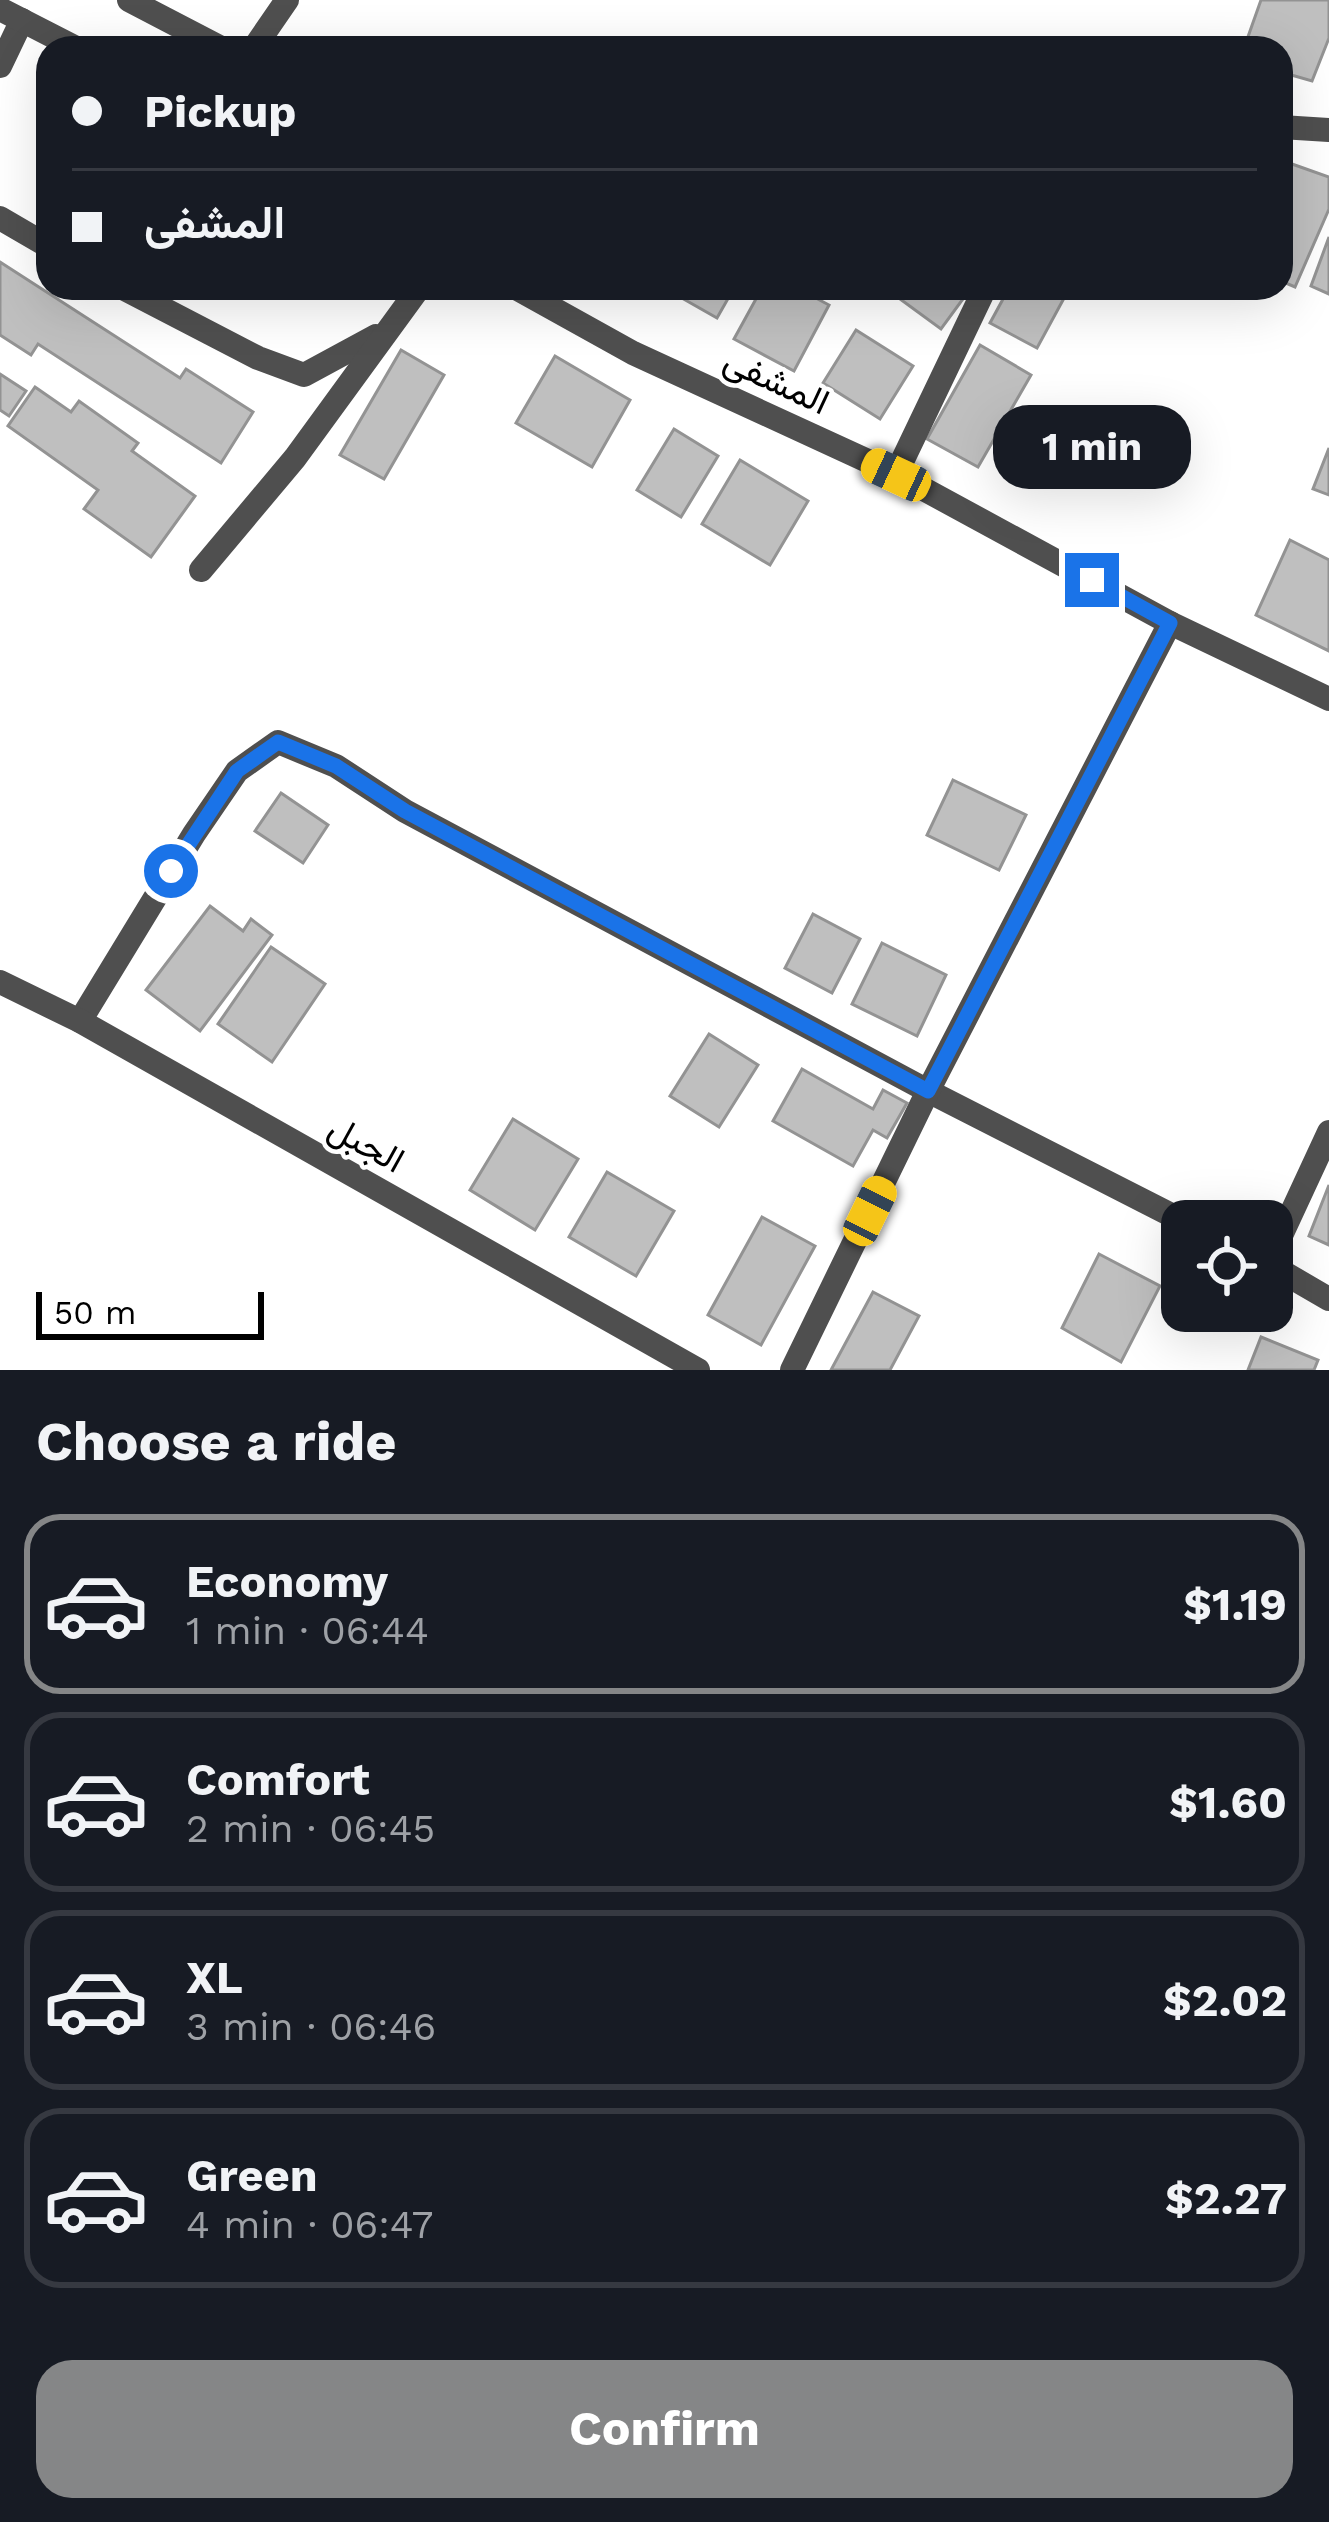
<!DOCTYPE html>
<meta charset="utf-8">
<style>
body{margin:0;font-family:"Work Sans",Vazirmatn,sans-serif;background:#20242c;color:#f1f3f6;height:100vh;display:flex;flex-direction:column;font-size:45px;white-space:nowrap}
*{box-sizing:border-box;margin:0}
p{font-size:39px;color:#9ea1a6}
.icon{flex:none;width:66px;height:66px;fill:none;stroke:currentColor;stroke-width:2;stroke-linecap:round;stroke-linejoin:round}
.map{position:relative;height:1370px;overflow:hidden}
.side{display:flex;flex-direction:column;background:#171b24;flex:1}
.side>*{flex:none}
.hud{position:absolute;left:36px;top:36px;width:1257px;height:264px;border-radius:36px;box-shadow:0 12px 48px #0002;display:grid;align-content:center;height:264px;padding:0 36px;background:#171b24}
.fabs{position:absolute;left:1161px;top:1200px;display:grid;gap:24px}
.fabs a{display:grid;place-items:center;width:132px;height:132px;border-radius:24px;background:#171b24;box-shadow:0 12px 48px #0002;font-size:60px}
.scale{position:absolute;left:36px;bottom:30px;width:228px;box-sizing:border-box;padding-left:12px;border:6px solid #000;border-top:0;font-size:33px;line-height:42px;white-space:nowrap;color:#000;-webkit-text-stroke:9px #fff;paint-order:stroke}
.end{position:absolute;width:54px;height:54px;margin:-27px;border:15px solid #1a73e8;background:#fff;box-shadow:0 0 0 6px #fff}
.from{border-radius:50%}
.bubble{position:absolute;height:84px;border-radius:36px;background:#171b24;box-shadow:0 12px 48px #0002;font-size:39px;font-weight:700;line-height:84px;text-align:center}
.car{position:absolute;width:36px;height:72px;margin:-36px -18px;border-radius:15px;box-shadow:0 0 9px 3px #0007;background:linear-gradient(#f5c518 24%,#345 0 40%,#f5c518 0 76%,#345 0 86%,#f5c518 0)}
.hud b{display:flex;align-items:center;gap:42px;height:114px;font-size:45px}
.hud b+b{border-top:3px solid #363941}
.hud i{width:30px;height:30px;background:#f1f3f6}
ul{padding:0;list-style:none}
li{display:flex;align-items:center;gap:36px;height:180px;margin:0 24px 18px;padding:0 12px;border:6px solid #363941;border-radius:36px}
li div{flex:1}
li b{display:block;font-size:45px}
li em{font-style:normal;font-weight:700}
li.selected{border-color:#858687}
li>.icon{width:108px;height:108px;stroke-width:1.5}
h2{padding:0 36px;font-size:54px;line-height:144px}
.cta{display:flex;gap:24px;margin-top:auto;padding:24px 36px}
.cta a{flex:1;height:138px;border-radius:36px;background:#858687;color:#fff;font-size:48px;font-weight:700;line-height:138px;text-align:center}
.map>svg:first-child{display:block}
</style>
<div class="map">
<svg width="1329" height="1370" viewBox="0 0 1329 1370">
<rect width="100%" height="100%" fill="#fff"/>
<g fill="#bfbfbf" stroke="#939393" stroke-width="3">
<polygon points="1261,0 1329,0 1329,38 1312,81 1281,72 1281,48 1244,48"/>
<polygon points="1292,164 1329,177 1329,209 1295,287 1281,281 1281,192"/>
<polygon points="1329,237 1329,294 1311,286"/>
<polygon points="0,262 180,378 186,369 253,412 221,463 38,344 31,355 0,335"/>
<polygon points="676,288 734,288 717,318 673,293"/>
<polygon points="762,288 797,288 829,305 794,371 734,339"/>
<polygon points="885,288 971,288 941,329"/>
<polygon points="1009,288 1069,289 1037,348 990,323"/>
<polygon points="856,330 913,366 880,419 823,383"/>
<polygon points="980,345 1031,375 978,467 927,439"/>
<polygon points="401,350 444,375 384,479 340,455"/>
<polygon points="555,356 630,400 592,467 516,423"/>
<polygon points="0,374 26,391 9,416 0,410"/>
<polygon points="35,387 71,412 79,401 138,443 132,451 195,496 151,557 84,509 98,490 8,426"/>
<polygon points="674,429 718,456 681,517 637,490"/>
<polygon points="1329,448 1329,495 1313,489"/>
<polygon points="740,460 808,501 770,565 702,524"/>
<polygon points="1290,540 1329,560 1329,651 1256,615"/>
<polygon points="953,780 1026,815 999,870 927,835"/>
<polygon points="281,793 328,825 303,863 255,831"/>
<polygon points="210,906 243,931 251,919 272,935 200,1031 146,990"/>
<polygon points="813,914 860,939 832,993 785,968"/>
<polygon points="882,943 946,975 917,1036 852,1004"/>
<polygon points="271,947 325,984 272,1062 218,1024"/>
<polygon points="709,1034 758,1065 719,1127 670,1096"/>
<polygon points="802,1069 873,1109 883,1090 907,1103 887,1138 873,1130 853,1166 773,1121"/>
<polygon points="513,1119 578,1159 535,1230 470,1190"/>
<polygon points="607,1172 674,1211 636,1276 569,1237"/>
<polygon points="1329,1185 1329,1245 1309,1236"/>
<polygon points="762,1217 815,1246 761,1345 708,1315"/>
<polygon points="1099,1254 1160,1286 1121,1362 1062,1328"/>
<polygon points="873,1292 919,1316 890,1370 831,1370"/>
<polygon points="1261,1337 1318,1360 1314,1370 1248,1370"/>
</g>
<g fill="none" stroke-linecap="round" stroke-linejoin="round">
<g stroke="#4f4f4f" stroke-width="24">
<polyline points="129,0 221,48"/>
<polyline points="254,48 287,0"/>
<polyline points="0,66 22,20"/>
<polyline points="1281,127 1329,130"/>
<polyline points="0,218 48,246"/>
<polyline points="123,288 258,358 304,375 376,336"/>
<polyline points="896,474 985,288"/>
<polyline points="201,570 295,458 419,288"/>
<polyline points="80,1021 194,834 237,771 278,742 336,766 405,811 928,1091 1183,1221"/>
<polyline points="1272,1255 1329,1132"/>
<polyline points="1272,1266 1329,1299"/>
<polyline points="792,1370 928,1091 1170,623"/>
</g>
<g stroke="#4f4f4f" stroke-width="24">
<polyline points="0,9 76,48"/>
<polyline points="516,288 633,353 896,474 1170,623 1329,699"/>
<polyline points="0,982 80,1021 698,1370"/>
</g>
</g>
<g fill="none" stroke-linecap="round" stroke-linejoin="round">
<polyline stroke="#1a73e8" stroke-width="15" points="171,871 237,771 278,742 336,766 405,811 928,1091 1170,623 1092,580"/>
</g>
<g text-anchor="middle" stroke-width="9" stroke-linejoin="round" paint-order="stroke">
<g font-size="36" fill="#000" stroke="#fff">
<text transform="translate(777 380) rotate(25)" y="13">المشفى</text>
<text transform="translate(367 1143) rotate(29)" y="13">الجبل</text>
</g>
</g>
</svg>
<div class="fabs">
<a><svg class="icon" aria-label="locate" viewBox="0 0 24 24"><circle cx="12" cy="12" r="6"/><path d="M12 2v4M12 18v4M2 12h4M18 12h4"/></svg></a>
</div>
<div class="scale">50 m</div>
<i class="end from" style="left:171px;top:871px"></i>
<i class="end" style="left:1092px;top:580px"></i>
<div class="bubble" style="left:993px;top:405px;width:198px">1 min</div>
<i class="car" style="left:896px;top:475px;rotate:295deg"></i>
<i class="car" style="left:870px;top:1211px;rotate:26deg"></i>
<div class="hud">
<b><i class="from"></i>Pickup</b>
<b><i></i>المشفى</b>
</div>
</div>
<section class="side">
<h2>Choose a ride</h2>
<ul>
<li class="selected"><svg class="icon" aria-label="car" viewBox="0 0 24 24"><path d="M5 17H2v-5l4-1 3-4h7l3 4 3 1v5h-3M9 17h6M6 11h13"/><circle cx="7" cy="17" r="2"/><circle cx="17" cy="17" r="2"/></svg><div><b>Economy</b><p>1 min · 06:44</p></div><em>$1.19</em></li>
<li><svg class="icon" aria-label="car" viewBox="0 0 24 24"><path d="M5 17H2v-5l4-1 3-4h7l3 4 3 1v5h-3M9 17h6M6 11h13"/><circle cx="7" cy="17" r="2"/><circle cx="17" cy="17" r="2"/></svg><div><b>Comfort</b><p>2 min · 06:45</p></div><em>$1.60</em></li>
<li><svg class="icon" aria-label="car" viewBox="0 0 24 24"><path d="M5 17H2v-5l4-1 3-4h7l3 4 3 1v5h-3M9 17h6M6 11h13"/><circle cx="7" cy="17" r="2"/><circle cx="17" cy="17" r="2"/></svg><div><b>XL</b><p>3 min · 06:46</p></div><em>$2.02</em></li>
<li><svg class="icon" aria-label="car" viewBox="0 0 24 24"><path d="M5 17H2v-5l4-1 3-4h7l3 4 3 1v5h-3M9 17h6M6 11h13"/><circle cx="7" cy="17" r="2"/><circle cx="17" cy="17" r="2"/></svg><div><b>Green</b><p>4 min · 06:47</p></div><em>$2.27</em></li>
</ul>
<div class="cta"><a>Confirm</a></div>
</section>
